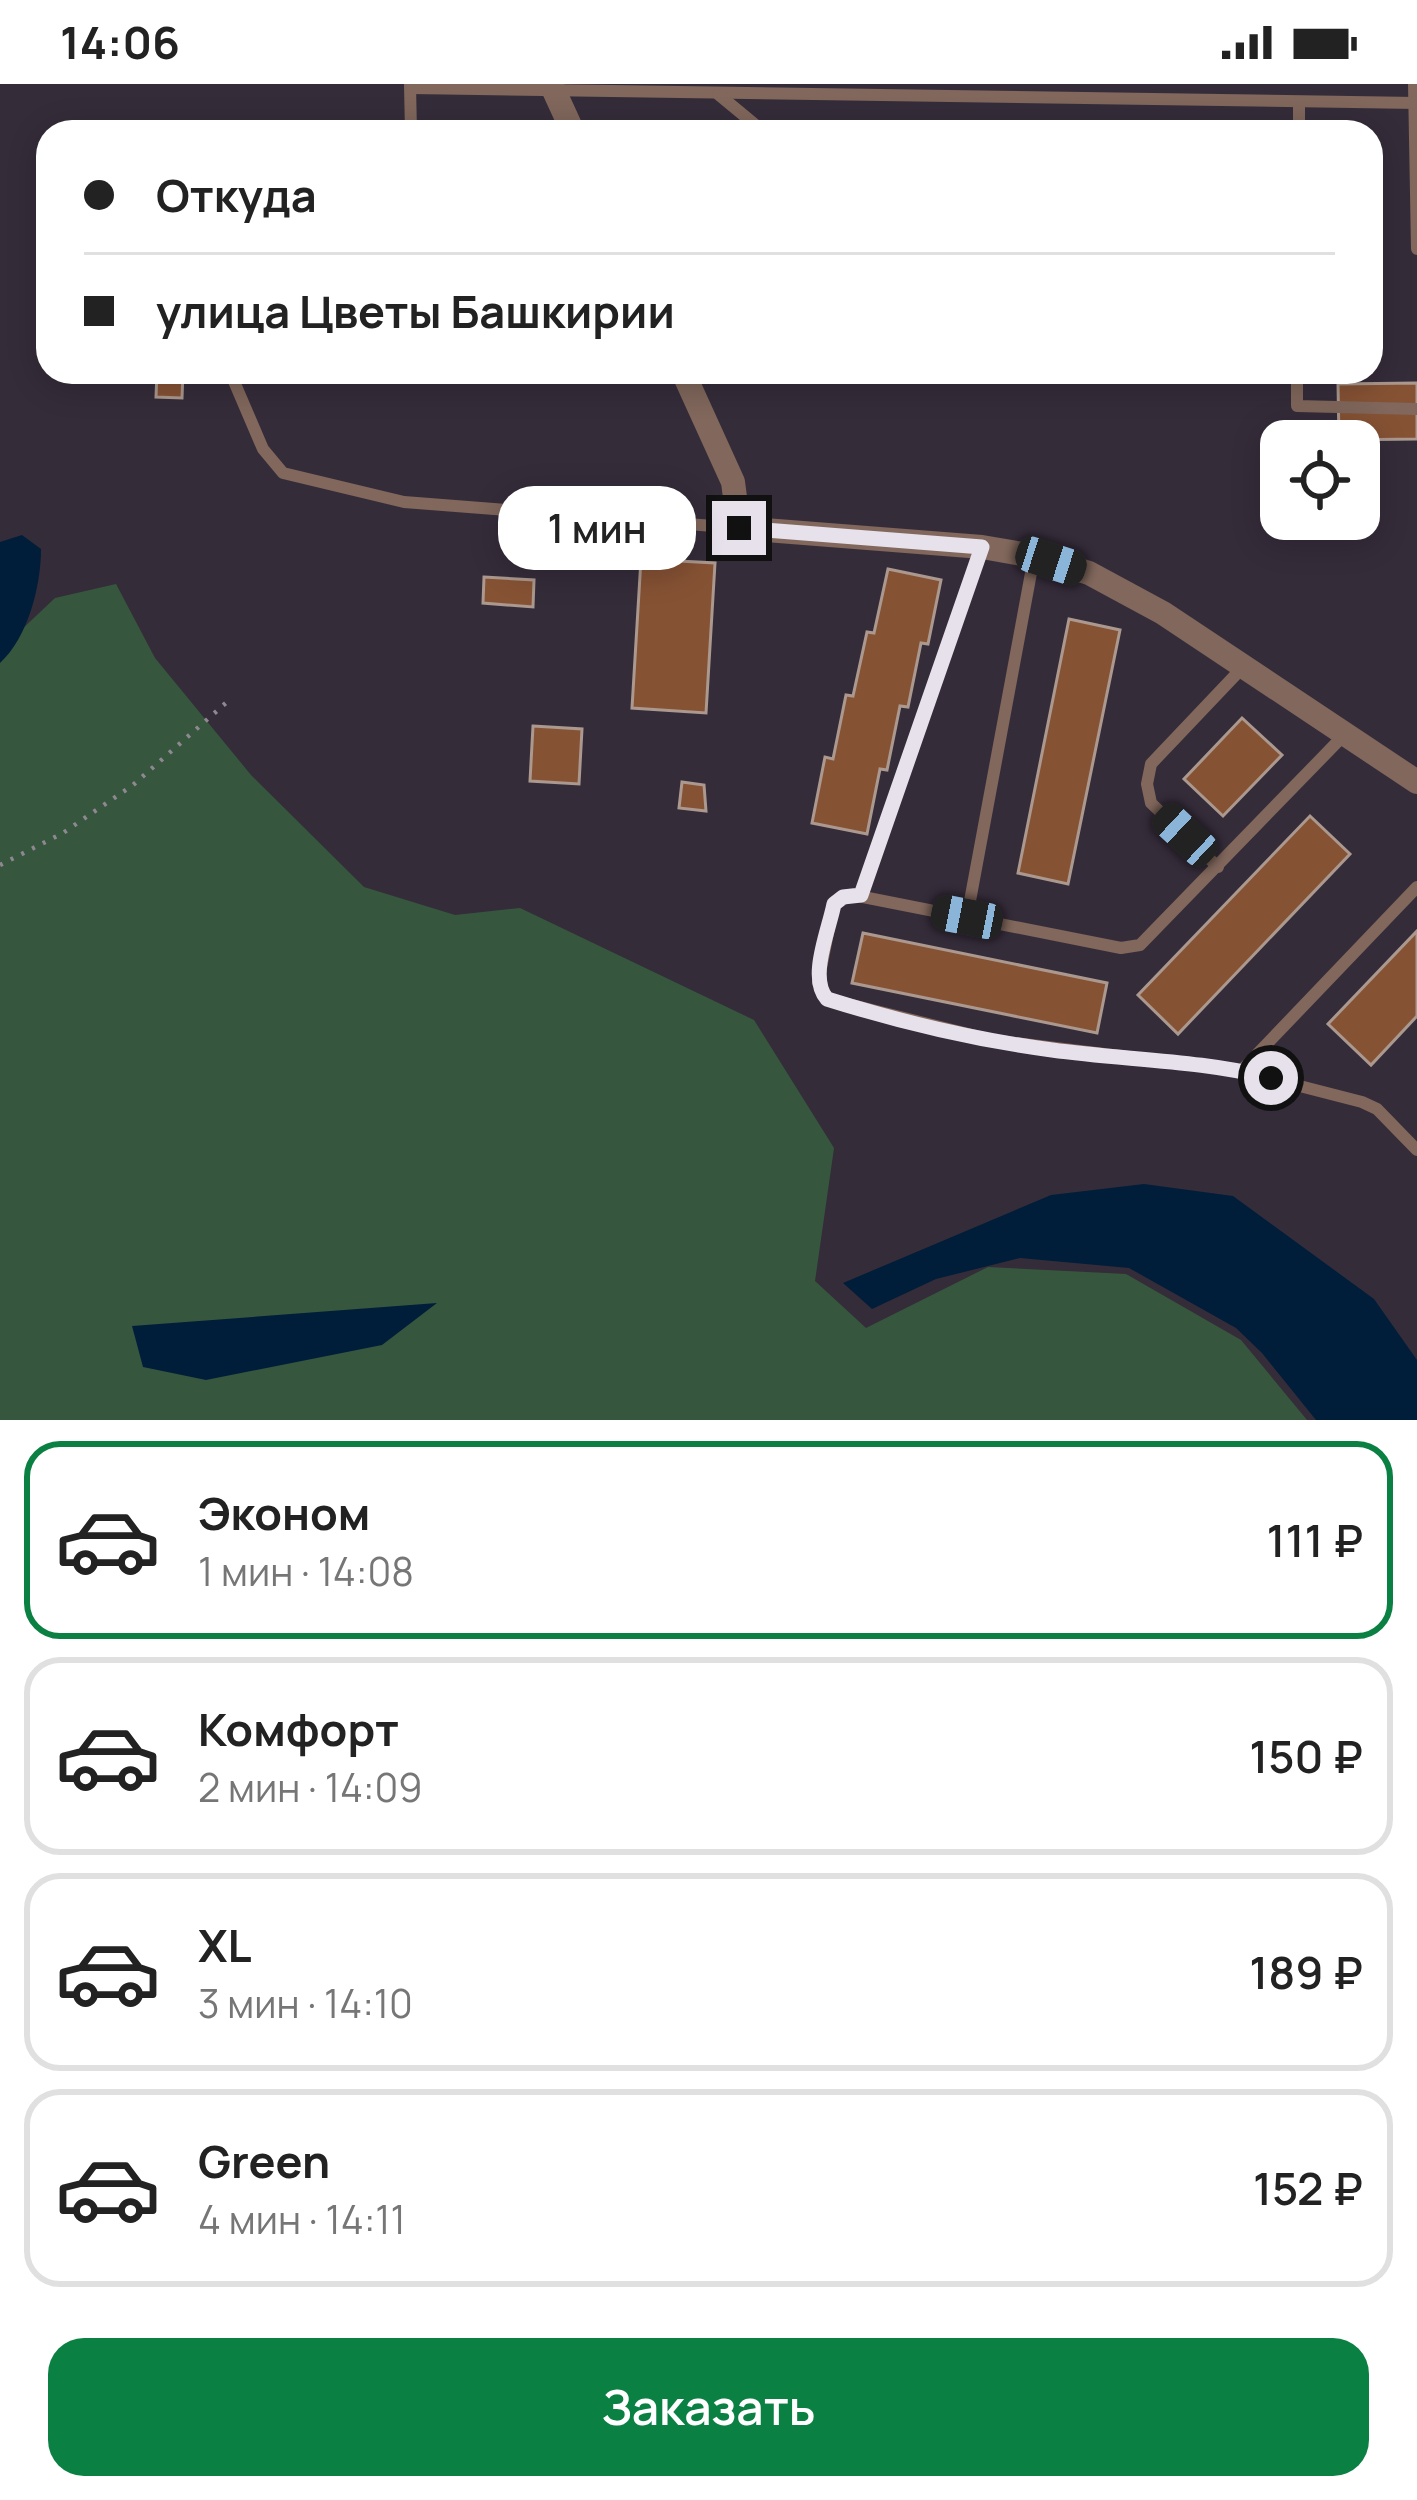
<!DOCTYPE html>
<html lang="ru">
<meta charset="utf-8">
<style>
body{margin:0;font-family:Manrope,sans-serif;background:#f2f2f2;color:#222;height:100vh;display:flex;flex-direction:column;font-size:45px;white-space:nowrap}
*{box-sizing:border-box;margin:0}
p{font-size:39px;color:#767676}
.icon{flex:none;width:66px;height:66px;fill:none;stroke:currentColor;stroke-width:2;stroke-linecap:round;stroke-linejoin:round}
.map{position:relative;height:1336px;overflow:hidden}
.side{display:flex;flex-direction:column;background:#fff;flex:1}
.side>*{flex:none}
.top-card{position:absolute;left:36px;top:36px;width:1347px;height:264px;border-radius:36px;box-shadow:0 6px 30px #0003;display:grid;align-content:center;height:264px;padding:0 48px;background:#fff}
.controls{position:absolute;left:1260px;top:336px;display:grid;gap:24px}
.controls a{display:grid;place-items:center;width:120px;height:120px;border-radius:24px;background:#fff;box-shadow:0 6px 30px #0003;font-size:60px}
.end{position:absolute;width:54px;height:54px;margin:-27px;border:15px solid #e6e1ea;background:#111;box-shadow:0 0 0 6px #111}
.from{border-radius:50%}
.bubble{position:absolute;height:84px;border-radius:36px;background:#fff;box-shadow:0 6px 30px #0003;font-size:39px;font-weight:600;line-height:84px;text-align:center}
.car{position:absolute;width:36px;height:72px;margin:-36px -18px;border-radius:15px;box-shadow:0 0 9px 3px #0007;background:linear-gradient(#222 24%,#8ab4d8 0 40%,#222 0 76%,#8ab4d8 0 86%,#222 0)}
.top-card b{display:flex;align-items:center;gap:42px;height:114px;font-size:45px}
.top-card b+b{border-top:3px solid #e0e0e0}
.top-card i{width:30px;height:30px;background:#222}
ul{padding:21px 0 0;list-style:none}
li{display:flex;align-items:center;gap:36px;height:198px;margin:0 24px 18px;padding:0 24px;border:6px solid #e0e0e0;border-radius:36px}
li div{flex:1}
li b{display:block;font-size:45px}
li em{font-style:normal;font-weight:600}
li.on{border-color:#0b8043}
li>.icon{width:108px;height:108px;stroke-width:1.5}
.primary-button{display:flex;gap:24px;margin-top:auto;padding:24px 48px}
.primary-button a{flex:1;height:138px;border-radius:36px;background:#0b8043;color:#fff;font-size:48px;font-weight:600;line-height:138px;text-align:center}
.status{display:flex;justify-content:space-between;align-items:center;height:84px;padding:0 60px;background:#fff;direction:ltr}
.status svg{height:33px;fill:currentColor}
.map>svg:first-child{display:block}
</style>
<div class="status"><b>14:06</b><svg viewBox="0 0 49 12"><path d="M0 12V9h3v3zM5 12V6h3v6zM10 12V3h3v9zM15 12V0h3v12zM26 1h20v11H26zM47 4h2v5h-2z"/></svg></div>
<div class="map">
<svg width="1417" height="1336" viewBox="0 0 1417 1336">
<rect width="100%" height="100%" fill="#352c3a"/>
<polygon fill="#36573e" points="116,500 155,574 251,691 364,803 455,831 520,824 754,936 834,1064 815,1197 866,1244 988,1183 1126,1190 1241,1256 1307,1336 0,1336 0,566 55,514"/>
<g fill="#001e3a">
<path d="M22 451 41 465C41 502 28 553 0 579V458Z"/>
<polygon points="1144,1100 1233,1112 1374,1215 1417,1276 1417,1336 1316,1336 1262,1269 1236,1244 1129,1184 1020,1174 936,1195 872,1225 843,1199 1051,1111"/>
<polygon points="437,1219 382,1261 206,1296 143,1283 132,1242"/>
</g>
<g fill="#865234" stroke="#ab988e" stroke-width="3">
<polygon points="157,288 183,288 182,314 156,313"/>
<polygon points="1417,299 1417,355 1339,356 1338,300"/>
<polygon points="641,475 715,479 706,629 632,624"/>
<polygon points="888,485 941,496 928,560 921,559 908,623 900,622 887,686 880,685 867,750 812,739 825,673 833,675 846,611 853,612 867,548 874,549"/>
<polygon points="484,493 534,496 533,523 483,519"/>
<polygon points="1069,535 1120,546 1068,800 1018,789"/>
<polygon points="1242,634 1282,671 1223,732 1184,695"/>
<polygon points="533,642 582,645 579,700 530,697"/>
<polygon points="682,698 704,701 706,727 679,724"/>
<polygon points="1310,732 1350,770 1178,950 1138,911"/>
<polygon points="1417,847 1417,932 1371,981 1328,940"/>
<polygon points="863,849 1107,899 1097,949 852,899"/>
</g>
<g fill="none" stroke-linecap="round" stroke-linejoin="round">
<polyline stroke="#8f8893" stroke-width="4.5" stroke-dasharray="3 9" stroke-linecap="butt" points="0,781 63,749 133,701 227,618"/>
<g stroke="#81675c" stroke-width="12">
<polyline points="1414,0 1417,165"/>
<polyline points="410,1 411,48"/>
<polyline points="411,4 1417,19"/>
<polyline points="718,10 764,48"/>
<polyline points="1299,48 1299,18"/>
<polyline points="230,288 263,365 283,389 404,418 739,444"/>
<polyline points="1297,288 1297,322 1417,325"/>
<polyline points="1347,648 1140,861 1121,864 853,811 834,819 818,899 828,915 992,956 1241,987 1362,1018 1377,1025 1417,1066"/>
<polyline points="1218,783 1151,719 1147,700 1151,680 1244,582"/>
<polyline points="861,811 982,464"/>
<polyline points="967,833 1034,473"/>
<polyline points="1241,987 1417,803"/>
</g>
<g stroke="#81675c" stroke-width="24">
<polyline points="551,0 573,48"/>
<polyline points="683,288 733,398 739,444 982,463 1034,472 1089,489 1163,529 1417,698"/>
</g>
</g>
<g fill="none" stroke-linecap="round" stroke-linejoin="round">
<path stroke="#e6e1ea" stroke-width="15" d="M739 444 982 463 861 811 843 813 834 820C829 846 808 894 827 915 900 938 976 956 1052 966 1125 976 1200 976 1271 994"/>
</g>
</svg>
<div class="controls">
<a><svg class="icon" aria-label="locate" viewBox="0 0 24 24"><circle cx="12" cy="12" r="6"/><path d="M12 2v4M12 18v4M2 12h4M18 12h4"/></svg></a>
</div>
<i class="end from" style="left:1271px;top:994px"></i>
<i class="end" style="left:739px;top:444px"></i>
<div class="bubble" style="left:498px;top:402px;width:198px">1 мин</div>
<i class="car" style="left:1051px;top:477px;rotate:108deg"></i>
<i class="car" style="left:1185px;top:751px;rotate:313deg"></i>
<i class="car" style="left:967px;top:833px;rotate:281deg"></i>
<div class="top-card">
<b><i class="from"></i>Откуда</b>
<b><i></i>улица Цветы Башкирии</b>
</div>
</div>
<section class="side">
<ul>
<li class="on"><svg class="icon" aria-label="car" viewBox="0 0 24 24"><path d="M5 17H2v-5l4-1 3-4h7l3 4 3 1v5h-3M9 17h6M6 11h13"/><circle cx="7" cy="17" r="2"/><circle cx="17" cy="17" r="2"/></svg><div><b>Эконом</b><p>1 мин · 14:08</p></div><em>111 ₽</em></li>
<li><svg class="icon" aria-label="car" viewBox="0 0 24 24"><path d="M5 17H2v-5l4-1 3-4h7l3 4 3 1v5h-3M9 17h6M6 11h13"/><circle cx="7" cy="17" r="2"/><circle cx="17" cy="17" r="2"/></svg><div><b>Комфорт</b><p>2 мин · 14:09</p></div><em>150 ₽</em></li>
<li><svg class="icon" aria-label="car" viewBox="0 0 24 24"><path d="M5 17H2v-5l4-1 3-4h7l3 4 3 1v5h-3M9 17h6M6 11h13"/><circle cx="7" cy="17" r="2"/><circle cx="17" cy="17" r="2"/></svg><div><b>XL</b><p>3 мин · 14:10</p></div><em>189 ₽</em></li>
<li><svg class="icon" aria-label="car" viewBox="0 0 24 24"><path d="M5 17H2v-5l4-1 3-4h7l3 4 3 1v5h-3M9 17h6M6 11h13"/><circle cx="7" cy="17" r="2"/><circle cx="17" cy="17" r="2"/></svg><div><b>Green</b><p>4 мин · 14:11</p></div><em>152 ₽</em></li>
</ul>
<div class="primary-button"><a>Заказать</a></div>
</section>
